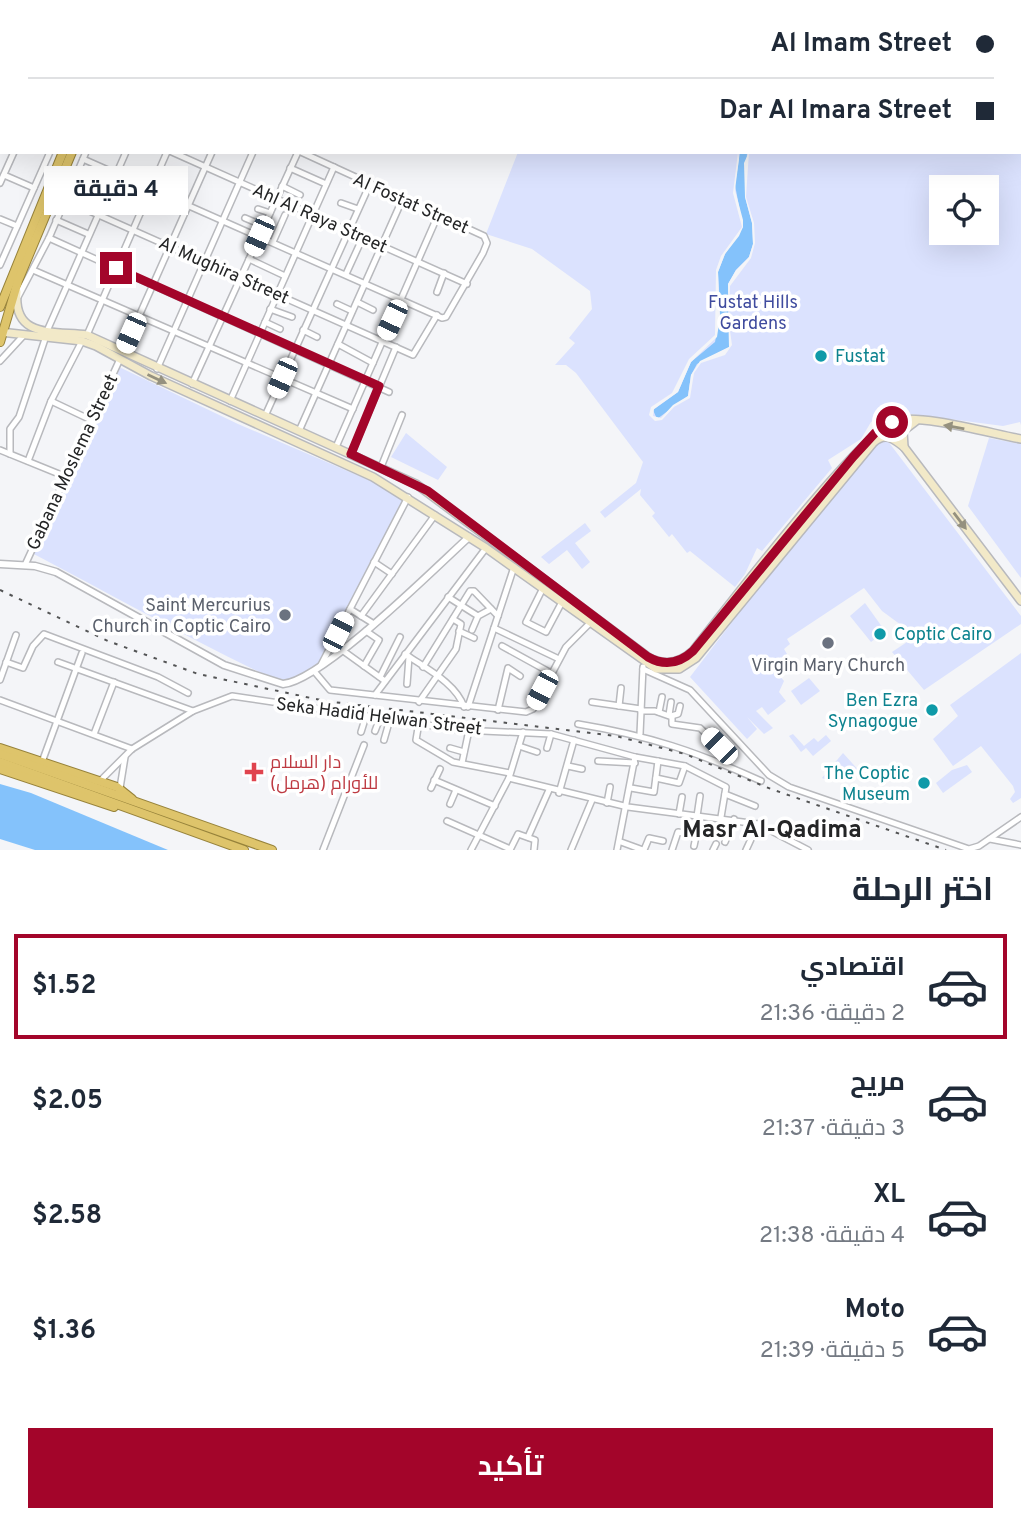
<!DOCTYPE html>
<html lang="ar">
<meta charset="utf-8">
<style>
body{margin:0;font-family:Overpass,Cairo,sans-serif;background:#f2f2f3;color:#1f2937;direction:rtl;height:100vh;display:flex;flex-direction:column;font-size:26px;white-space:nowrap}
*{box-sizing:border-box;margin:0}
p{font-size:23px;color:#747a83}
.icon{flex:none;width:38px;height:38px;fill:none;stroke:currentColor;stroke-width:2;stroke-linecap:round;stroke-linejoin:round}
.map{position:relative;height:850px;overflow:hidden;direction:ltr}
.sheet{display:flex;flex-direction:column;background:#fff;flex:1}
.sheet>*{flex:none}
.guide{position:absolute;left:0px;top:0px;width:1022px;height:154px;box-shadow:0 7px 28px #0002;direction:rtl;display:grid;align-content:center;height:154px;padding:0 28px;background:#fff}
.controls{position:absolute;left:929px;top:175px;display:grid;gap:14px}
.controls a{display:grid;place-items:center;width:70px;height:70px;border-radius:0px;background:#fff;box-shadow:0 7px 28px #0002;font-size:35px}
.end{position:absolute;width:32px;height:32px;margin:-16px;border:9px solid #a3052a;background:#fff;box-shadow:0 0 0 4px #fff}
.from{border-radius:50%}
.bubble{position:absolute;height:49px;border-radius:0px;background:#fff;box-shadow:0 7px 28px #0002;font-size:23px;font-weight:700;line-height:49px;text-align:center;direction:rtl}
.car{position:absolute;width:21px;height:42px;margin:-21px -10px;border-radius:9px;box-shadow:0 0 5px 2px #0007;background:linear-gradient(#fff 24%,#345 0 40%,#fff 0 76%,#345 0 86%,#fff 0)}
.guide b{display:flex;align-items:center;gap:24px;height:66px;font-size:26px}
.guide b+b{border-top:2px solid #e0e1e3}
.guide i{width:18px;height:18px;background:#1f2937}
ul{padding:0;list-style:none}
li{display:flex;align-items:center;gap:21px;height:105px;margin:0 14px 10px;padding:0 14px;border:4px solid transparent;border-radius:0px}
li div{flex:1}
li b{display:block;font-size:26px}
li em{font-style:normal;font-weight:700}
li.active{border-color:#a3052a}
li>.icon{width:63px;height:63px;stroke-width:1.5}
h2{padding:0 28px;font-size:32px;line-height:84px}
.primary-button{display:flex;gap:14px;margin-top:auto;padding:14px 28px}
.primary-button a{flex:1;height:80px;border-radius:0px;background:#a3052a;color:#fff;font-size:28px;font-weight:700;line-height:80px;text-align:center}
.map>svg:first-child{display:block}
</style>
<div class="map">
<svg width="1021" height="850" viewBox="0 0 1021 850">
<rect width="100%" height="100%" fill="#f4f5f8"/>
<g fill="#dbe2fe" fill-rule="evenodd">
<path d="M291 0H1021V425L1020 422 1003 426 888 411 871 422 861 439 828 460 832 468 762 551 757 548 745 574 735 587 690 551 687 553 672 534 669 537 652 516 655 513 640 495 641 489 605 518 600 512 636 483 643 462 576 373 566 365H555L575 343 569 338 592 309 590 291 532 249 486 234 518 152H1020V2H289ZM942 187H987V233H942Z"/>
<path d="M117 366 238 424 408 497 321 665 283 683C197 644 115 596 30 552Z"/>
<polygon points="406,433 447,467 438,480 391,457"/>
<polygon points="989,438 1021,444 1021,578 968,506"/>
<polygon points="887,440 1021,616 1021,624 924,690 892,652 916,636 882,611 864,588 787,639 790,644 784,649 787,654 772,667 784,681 779,692 786,701 768,715 762,707 756,711 773,728 764,734 747,717 757,729 747,739 690,677 784,554 880,441"/>
<polygon points="585,523 591,531 575,543 590,562 582,569 567,550 549,564 541,557"/>
<polygon points="865,603 885,631 871,642 850,616"/>
<polygon points="1021,653 1021,798 1013,803 1010,799 1015,792 1013,786 981,746 953,766 933,739 958,716 950,705"/>
<polygon points="809,678 820,691 801,705 791,691"/>
<polygon points="793,734 804,746 814,738 818,742 826,735 831,741 813,756 806,748 801,752 789,736"/>
<polygon points="843,753 861,773 852,768 845,775 835,768 829,781 822,778"/>
<polygon points="967,765 972,772 943,793 936,783 952,770"/>
</g>
<g fill="#84c2fb">
<polygon points="740,152 747,152 745,197 752,223 753,244 749,257 736,270 728,284 729,347 697,364 691,375 688,396 657,419 653,410 678,392 691,362 715,342 720,317 718,272 725,254 743,227 735,185"/>
<polygon points="0,784 31,793 168,850 35,850 0,839"/>
</g>
<polygon fill="#f4f5f8" points="738,152 739,159 735,190 743,220 743,227 739,236 725,254 718,272 720,317 717,337 691,362 678,392 654,409 653,416 661,418 673,405 688,396 691,375 700,361 729,347 728,284 736,270 749,257 753,244 752,223 745,197 744,163 749,152 746,197 754,223 755,243 751,258 730,286 729,324 732,345 725,355 701,363 694,373 690,398 674,407 662,420 655,421 649,415 651,407 672,393 689,359 715,335 716,270 721,256 742,227 733,193"/>
<g fill="none" stroke-linecap="round" stroke-linejoin="round">
<defs>
<g id="minor">
<polyline points="24,0 28,2"/>
<polyline points="0,4 2,5"/>
<polyline points="0,18 2,19"/>
<polyline points="0,59 2,55"/>
<polyline points="0,119 2,115"/>
<polyline points="0,124 2,125"/>
<polyline points="172,152 467,284"/>
<polyline points="83,159 442,318 446,317 483,253 487,243 484,236 301,152"/>
<polyline points="290,168 326,184"/>
<polyline points="4,175 34,188"/>
<polyline points="0,183 14,152"/>
<polyline points="282,186 300,195"/>
<polyline points="65,200 413,355 437,315"/>
<polyline points="123,203 141,212"/>
<polyline points="341,203 358,209"/>
<polyline points="258,209 270,213"/>
<polyline points="245,218 264,226"/>
<polyline points="0,219 17,226"/>
<polyline points="56,220 88,234"/>
<polyline points="49,238 389,392"/>
<polyline points="273,242 285,215"/>
<polyline points="249,259 285,276"/>
<polyline points="0,265 50,152"/>
<polyline points="33,270 353,409"/>
<polyline points="346,274 363,237"/>
<polyline points="437,292 444,273"/>
<polyline points="18,297 49,238 86,152"/>
<polyline points="357,302 373,310"/>
<polyline points="337,304 352,311"/>
<polyline points="270,309 292,317"/>
<polyline points="265,322 280,329"/>
<polyline points="303,330 317,337"/>
<polyline points="47,331 126,152"/>
<polyline points="87,335 167,152"/>
<polyline points="338,344 373,363"/>
<polyline points="123,352 212,152"/>
<polyline points="0,361 24,335"/>
<polyline points="157,369 253,152"/>
<polyline points="192,384 298,152"/>
<polyline points="51,401 91,420"/>
<polyline points="230,401 334,167"/>
<polyline points="265,416 370,184"/>
<polyline points="299,431 403,198"/>
<polyline points="336,447 438,215"/>
<polyline points="0,450 64,476"/>
<polyline points="10,454 10,429 19,417 46,336"/>
<polyline points="351,454 396,347"/>
<polyline points="28,461 51,401 82,341"/>
<polyline points="381,467 402,415"/>
<polyline points="374,562 392,574"/>
<polyline points="25,565 120,359"/>
<polyline points="543,588 526,622 546,632 562,602"/>
<polyline points="448,597 478,616"/>
<polyline points="350,609 374,624"/>
<polyline points="361,616 435,515"/>
<polyline points="494,628 559,659"/>
<polyline points="472,630 478,616 491,609"/>
<polyline points="459,631 474,638"/>
<polyline points="502,646 551,673"/>
<polyline points="342,650 385,681"/>
<path d="M405 654C425 668 456 683 464 707"/>
<polyline points="6,662 23,668 33,646 44,634 158,677 188,693"/>
<polyline points="58,662 193,711"/>
<polyline points="321,665 408,497"/>
<polyline points="364,666 379,640 366,631"/>
<polyline points="423,667 470,591 474,591 498,616"/>
<polyline points="643,669 690,690 769,775 789,787 969,849 979,846 1021,817"/>
<polyline points="314,671 330,690 526,712 533,709 566,647 590,623"/>
<polyline points="380,677 400,637"/>
<polyline points="0,680 16,635"/>
<polyline points="407,684 409,657"/>
<polyline points="375,695 486,548"/>
<polyline points="0,700 132,749"/>
<polyline points="419,702 456,649 461,624 453,619"/>
<polyline points="592,702 641,709"/>
<polyline points="619,706 621,688"/>
<polyline points="468,707 514,567"/>
<polyline points="498,710 508,668 520,676"/>
<polyline points="641,711 655,711 672,717 672,724 700,728 719,746"/>
<polyline points="659,712 662,697"/>
<polyline points="669,715 671,702"/>
<polyline points="671,716 678,714 680,706"/>
<polyline points="419,722 416,740 453,762 510,773"/>
<path d="M578 724C650 736 695 751 761 781"/>
<polyline points="375,731 380,718"/>
<polyline points="361,732 366,716"/>
<polyline points="94,734 114,682"/>
<polyline points="640,734 643,667"/>
<polyline points="384,740 390,719"/>
<polyline points="519,746 537,752"/>
<polyline points="450,748 464,752"/>
<polyline points="547,748 551,734"/>
<polyline points="598,761 635,763"/>
<polyline points="42,762 82,653"/>
<polyline points="462,763 469,730"/>
<polyline points="568,766 582,769"/>
<polyline points="509,778 628,807 758,824 808,850"/>
<polyline points="656,778 679,783 685,766"/>
<polyline points="434,780 495,806"/>
<polyline points="100,781 132,749 193,711 232,696 461,730 551,734 635,757 685,766 726,787 721,817"/>
<polyline points="120,788 125,757"/>
<polyline points="431,788 440,769"/>
<polyline points="631,788 654,792 658,761"/>
<polyline points="559,793 574,740"/>
<polyline points="725,794 755,806"/>
<polyline points="607,803 610,787"/>
<polyline points="450,804 456,790"/>
<polyline points="679,814 682,797"/>
<polyline points="697,816 700,796"/>
<polyline points="447,821 510,849"/>
<polyline points="528,837 549,790"/>
<polyline points="990,839 1021,845"/>
<polyline points="621,842 643,850"/>
<polyline points="725,842 734,819"/>
<polyline points="694,846 698,827"/>
<polyline points="323,850 364,745"/>
<polyline points="471,850 509,778 523,732"/>
<polyline points="510,850 518,834 535,840 534,850"/>
<polyline points="571,850 592,800"/>
<polyline points="617,850 635,757"/>
<polyline points="644,850 649,838 663,841"/>
<polyline points="672,850 678,832 696,835"/>
<polyline points="713,850 716,844"/>
<polyline points="746,850 758,824"/>
</g>
<path id="tertiary" d="M0 564 35 566 56 572 224 665 283 684C322 681 435 568 469 537"/>
<g id="secondary">
<path d="M17 292C13 338 52 331 87 335L416 484 648 657C664 666 679 664 693 651 722 614 863 430 895 421 919 413 993 434 1021 439"/>
<path d="M0 332 82 341 96 346 151 376 373 477 486 548 656 669H679L696 658 873 443C885 432 893 438 904 447L1021 601"/>
<polyline points="904,447 903,431 916,421"/>
</g>
<g id="trunk">
<polyline points="97,0 98,2"/>
<polyline points="106,2 106,0"/>
<polyline points="0,307 63,152"/>
<polyline points="0,342 18,281 72,152"/>
<polyline points="0,748 117,787 132,799"/>
<polyline points="0,754 272,850"/>
<polyline points="0,762 244,850"/>
<polyline points="0,769 114,807"/>
</g>
</defs>
<use href="#minor" stroke="#b8b9bd" stroke-width="8"/>
<use href="#tertiary" stroke="#b8b9bd" stroke-width="9"/>
<use href="#secondary" stroke="#b8b9bd" stroke-width="10"/>
<use href="#trunk" stroke="#97833b" stroke-width="10"/>
<use href="#minor" stroke="#fff" stroke-width="5"/>
<use href="#tertiary" stroke="#fff" stroke-width="6"/>
<use href="#secondary" stroke="#f2e9c8" stroke-width="7"/>
<use href="#trunk" stroke="#dec46b" stroke-width="8"/>
<polyline stroke="#535455" stroke-width="2" stroke-dasharray="3.5 7" stroke-linecap="butt" points="0,590 108,641 198,674 325,701 616,736 685,754 771,789 946,850"/>
</g>
<defs><path id="oneway-solid" d="M-6-.8H1V-3.2L6.5 0L1 3.2V.8H-6Z" transform="scale(1.75)"/></defs>
<g fill="#95917f">
<use href="#oneway-solid" transform="translate(157 379) rotate(25)"/>
<use href="#oneway-solid" transform="translate(954 427) rotate(-170)"/>
<use href="#oneway-solid" transform="translate(960 521) rotate(53)"/>
</g>
<g fill="none" stroke-linecap="round" stroke-linejoin="round">
<path stroke="#a3052a" stroke-width="9" d="M116 268 379 386 351 454 428 491 648 657C664 666 679 664 693 651L853 457 875 433 892 422"/>
</g>
<g fill="#0f9aa8" stroke="#fff" stroke-width="2.5">
<circle cx="821" cy="356" r="7"/>
<circle cx="880" cy="634" r="7"/>
<circle cx="932" cy="710" r="7"/>
<circle cx="924" cy="783" r="7"/>
</g>
<g fill="#6b7280" stroke="#fff" stroke-width="2.5">
<circle cx="285" cy="615" r="7"/>
<circle cx="828" cy="643" r="7"/>
</g>
<path fill="#e0444e" stroke="#fff" stroke-width="2.5" d="M250.5 761.5h7v7h7v7h-7v7h-7v-7h-7v-7h7z"/>
<g text-anchor="middle" stroke-width="7" stroke-linejoin="round" paint-order="stroke">
<g font-size="18" fill="#242526" stroke="#fff">
<text transform="translate(411 203) rotate(24)" y="6">Al Fostat Street</text>
<text transform="translate(320 218) rotate(24)" y="6">Ahl Al Raya Street</text>
<text transform="translate(224 270) rotate(24)" y="6">Al Mughira Street</text>
<text transform="translate(72 462) rotate(-65)" y="6">Gabana Moslema Street</text>
<text transform="translate(379 716) rotate(7)" y="6">Seka Hadid Helwan Street</text>
</g>
<g font-size="18" fill="#3f4b9e" stroke="#fff">
<text x="753" y="308">Fustat Hills<tspan x="753" dy="21">Gardens</tspan></text>
</g>
<g font-size="18" fill="#0d838f" stroke="#fff" text-anchor="start">
<text x="835" y="362">Fustat</text>
<text x="894" y="640">Coptic Cairo</text>
<text x="918" y="706" text-anchor="end">Ben Ezra<tspan x="918" dy="21">Synagogue</tspan></text>
<text x="910" y="779" text-anchor="end">The Coptic<tspan x="910" dy="21">Museum</tspan></text>
</g>
<g font-size="18" fill="#5b616d" stroke="#fff" text-anchor="end">
<text x="271" y="611">Saint Mercurius<tspan x="271" dy="21">Church in Coptic Cairo</tspan></text>
<text x="828" y="671" text-anchor="middle">Virgin Mary Church</text>
</g>
<g font-size="18" fill="#be3a42" stroke="#fff" text-anchor="start">
<text x="270" y="768">دار السلام<tspan x="270" dy="21">للأورام (هرمل)</tspan></text>
</g>
<g font-size="24" font-weight="bold" fill="#242526" stroke="#fff">
<text x="772" y="837">Masr Al-Qadima</text>
</g>
</g>
</svg>
<div class="controls">
<a><svg class="icon" aria-label="locate" viewBox="0 0 24 24"><circle cx="12" cy="12" r="6"/><path d="M12 2v4M12 18v4M2 12h4M18 12h4"/></svg></a>
</div>
<i class="end from" style="left:892px;top:422px"></i>
<i class="end" style="left:116px;top:268px"></i>
<div class="bubble" style="left:44px;top:166px;width:144px">4 دقيقة</div>
<i class="car" style="left:259px;top:236px;rotate:204deg"></i>
<i class="car" style="left:392px;top:320px;rotate:205deg"></i>
<i class="car" style="left:131px;top:333px;rotate:204deg"></i>
<i class="car" style="left:282px;top:378px;rotate:204deg"></i>
<i class="car" style="left:338px;top:632px;rotate:27deg"></i>
<i class="car" style="left:542px;top:690px;rotate:208deg"></i>
<i class="car" style="left:719px;top:746px;rotate:315deg"></i>
<div class="guide">
<b><i class="from"></i>Al Imam Street</b>
<b><i></i>Dar Al Imara Street</b>
</div>
</div>
<section class="sheet">
<h2>اختر الرحلة</h2>
<ul>
<li class="active"><svg class="icon" aria-label="car" viewBox="0 0 24 24"><path d="M5 17H2v-5l4-1 3-4h7l3 4 3 1v5h-3M9 17h6M6 11h13"/><circle cx="7" cy="17" r="2"/><circle cx="17" cy="17" r="2"/></svg><div><b>اقتصادي</b><p>2 دقيقة · 21:36</p></div><em>$1.52</em></li>
<li><svg class="icon" aria-label="car" viewBox="0 0 24 24"><path d="M5 17H2v-5l4-1 3-4h7l3 4 3 1v5h-3M9 17h6M6 11h13"/><circle cx="7" cy="17" r="2"/><circle cx="17" cy="17" r="2"/></svg><div><b>مريح</b><p>3 دقيقة · 21:37</p></div><em>$2.05</em></li>
<li><svg class="icon" aria-label="car" viewBox="0 0 24 24"><path d="M5 17H2v-5l4-1 3-4h7l3 4 3 1v5h-3M9 17h6M6 11h13"/><circle cx="7" cy="17" r="2"/><circle cx="17" cy="17" r="2"/></svg><div><b>XL</b><p>4 دقيقة · 21:38</p></div><em>$2.58</em></li>
<li><svg class="icon" aria-label="car" viewBox="0 0 24 24"><path d="M5 17H2v-5l4-1 3-4h7l3 4 3 1v5h-3M9 17h6M6 11h13"/><circle cx="7" cy="17" r="2"/><circle cx="17" cy="17" r="2"/></svg><div><b>Moto</b><p>5 دقيقة · 21:39</p></div><em>$1.36</em></li>
</ul>
<div class="primary-button"><a>تأكيد</a></div>
</section>
